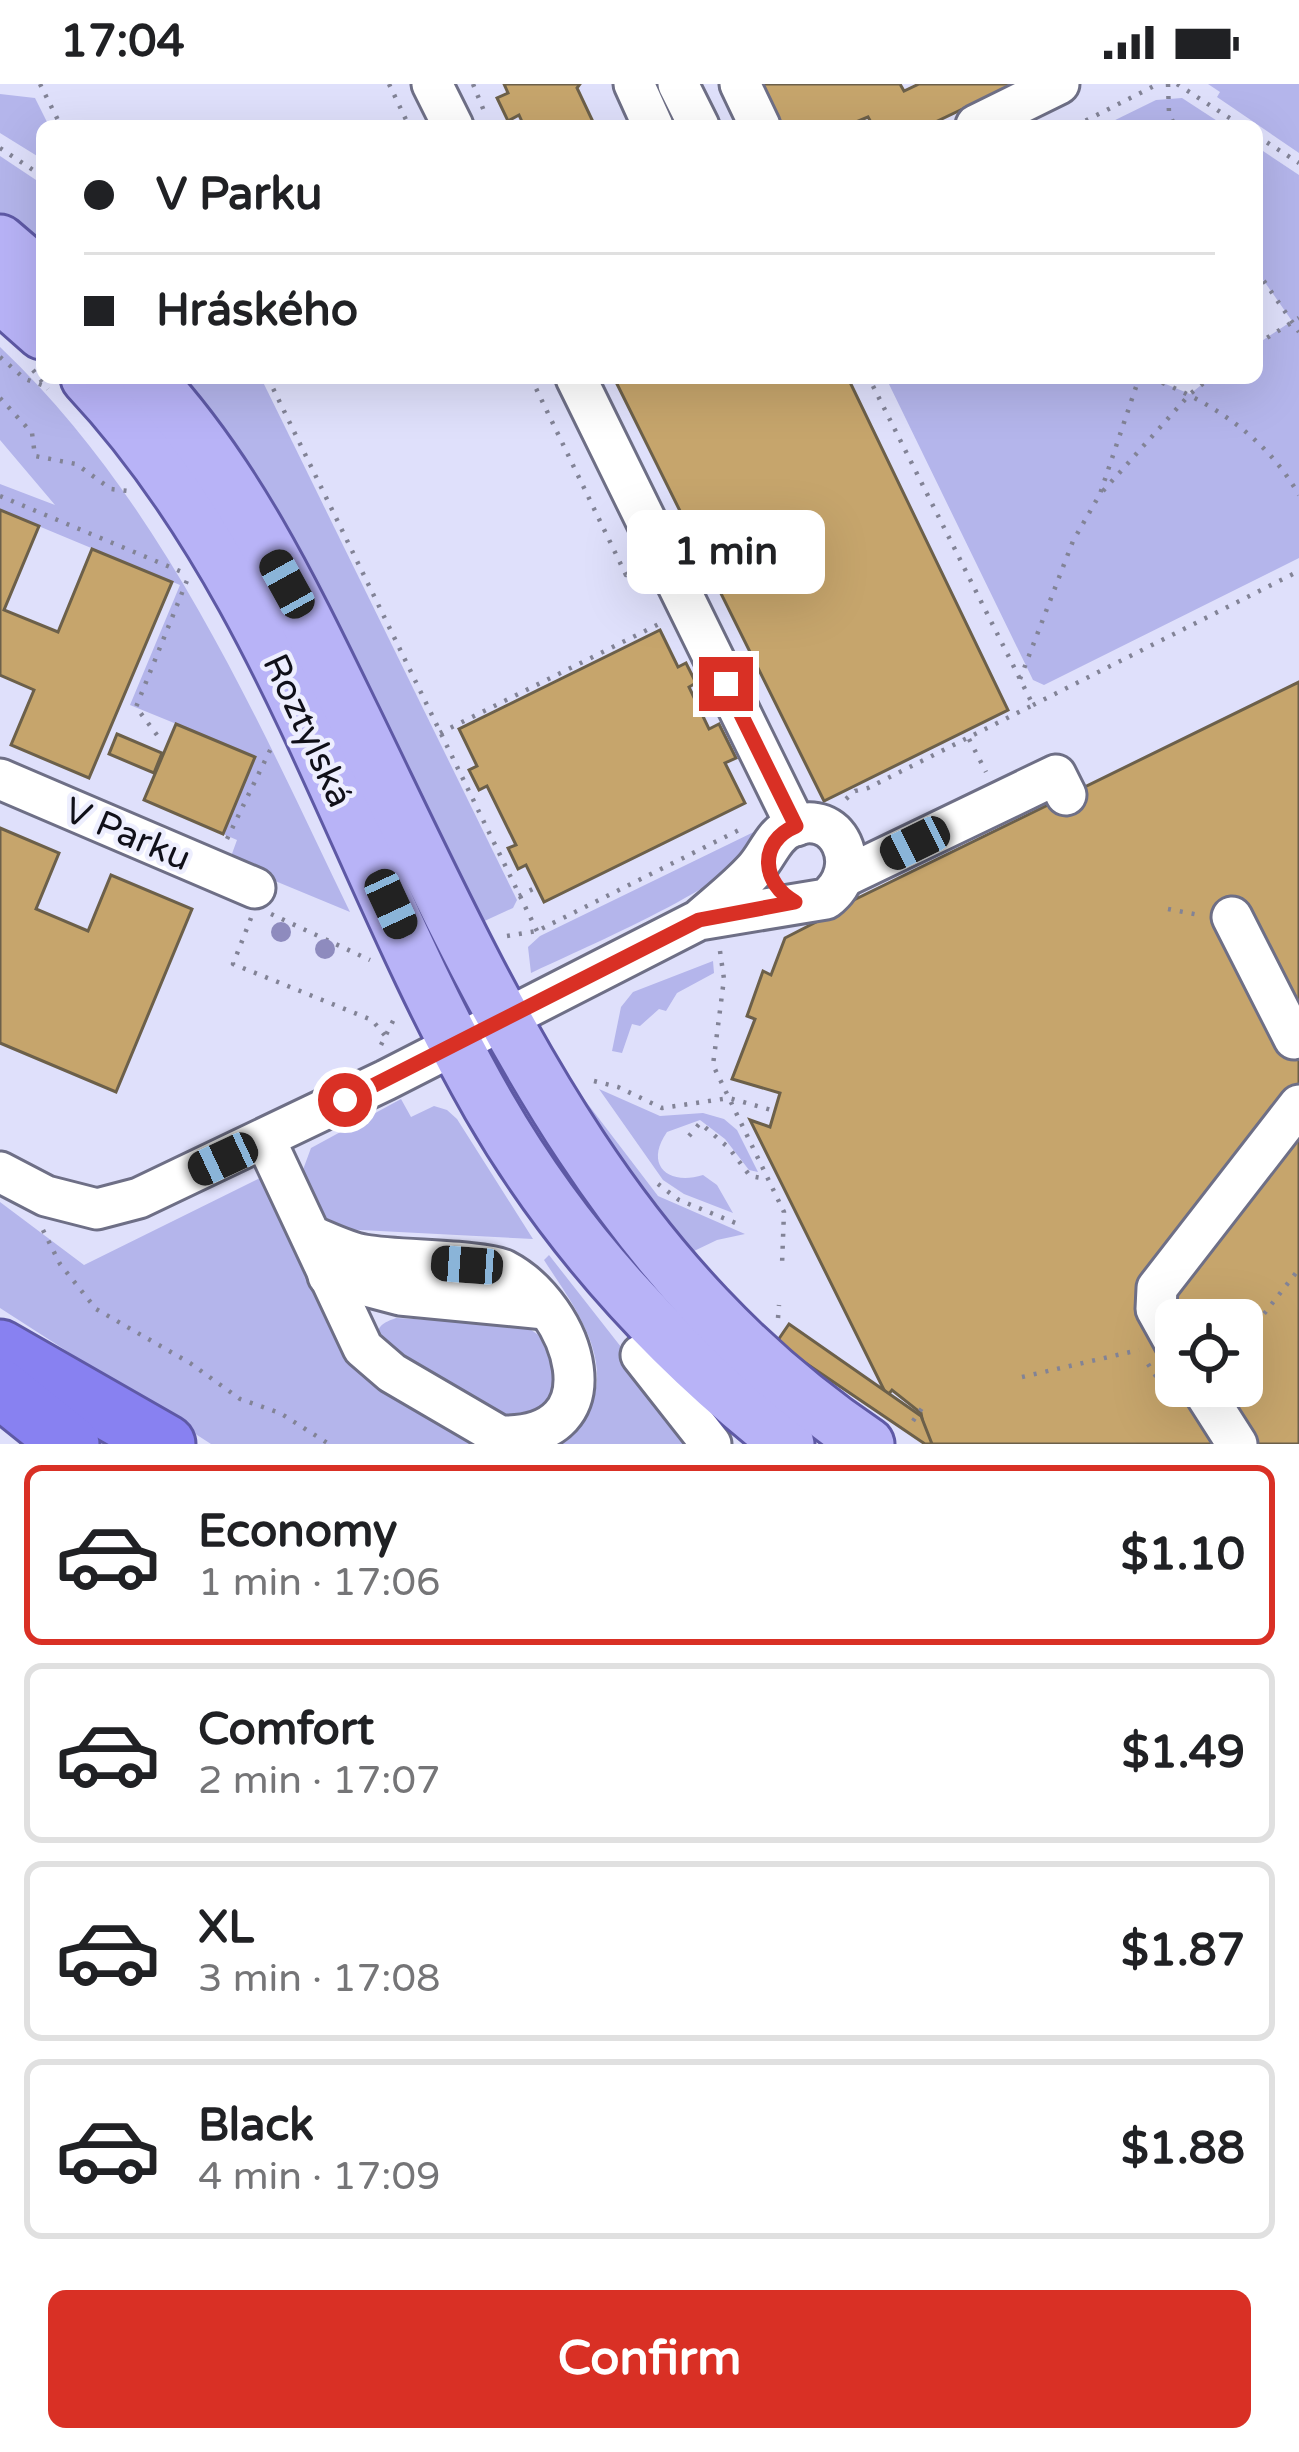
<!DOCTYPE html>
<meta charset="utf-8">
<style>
body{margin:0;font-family:"Varela Round",sans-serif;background:#f2f2f2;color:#202124;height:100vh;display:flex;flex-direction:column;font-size:45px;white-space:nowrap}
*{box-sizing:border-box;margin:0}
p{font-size:39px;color:#757577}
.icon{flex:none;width:66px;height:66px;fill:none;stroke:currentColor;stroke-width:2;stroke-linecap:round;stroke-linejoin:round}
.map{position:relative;height:1360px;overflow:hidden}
.side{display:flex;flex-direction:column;background:#fff;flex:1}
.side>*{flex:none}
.banner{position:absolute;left:36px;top:36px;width:1227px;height:264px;border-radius:18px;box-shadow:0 12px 48px #0002;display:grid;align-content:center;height:264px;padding:0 48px;background:#fff}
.buttons{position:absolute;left:1155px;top:1215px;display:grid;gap:24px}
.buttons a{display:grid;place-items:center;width:108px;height:108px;border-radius:18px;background:#fff;box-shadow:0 12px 48px #0002;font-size:60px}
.end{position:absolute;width:54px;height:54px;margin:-27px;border:15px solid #d93025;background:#fff;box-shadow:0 0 0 6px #fff}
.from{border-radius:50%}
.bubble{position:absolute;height:84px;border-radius:18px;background:#fff;box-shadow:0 12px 48px #0002;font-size:39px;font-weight:700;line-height:84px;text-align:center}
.car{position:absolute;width:36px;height:72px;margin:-36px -18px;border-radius:15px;box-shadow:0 0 9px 3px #0007;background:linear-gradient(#222 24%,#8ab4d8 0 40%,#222 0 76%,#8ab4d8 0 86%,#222 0)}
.banner b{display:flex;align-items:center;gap:42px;height:114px;font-size:45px}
.banner b+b{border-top:3px solid #e0e0e0}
.banner i{width:30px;height:30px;background:#202124}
ul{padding:21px 0 0;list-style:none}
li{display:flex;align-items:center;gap:36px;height:180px;margin:0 24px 18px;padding:0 24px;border:6px solid #e0e0e0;border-radius:18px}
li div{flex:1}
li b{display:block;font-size:45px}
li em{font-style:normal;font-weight:700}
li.on{border-color:#d93025}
li>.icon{width:108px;height:108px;stroke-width:1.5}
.primary-button{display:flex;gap:24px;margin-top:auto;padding:24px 48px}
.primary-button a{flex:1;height:138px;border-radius:18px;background:#d93025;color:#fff;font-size:48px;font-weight:700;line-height:138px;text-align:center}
.status{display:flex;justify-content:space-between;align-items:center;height:84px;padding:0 60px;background:#fff;direction:ltr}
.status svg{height:33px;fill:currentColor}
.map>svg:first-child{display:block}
</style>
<div class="status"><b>17:04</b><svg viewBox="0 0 49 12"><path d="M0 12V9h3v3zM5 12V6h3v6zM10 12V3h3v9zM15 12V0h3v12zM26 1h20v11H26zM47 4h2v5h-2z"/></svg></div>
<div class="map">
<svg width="1299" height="1360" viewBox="0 0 1299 1360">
<rect width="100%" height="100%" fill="#dfe0fb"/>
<g fill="#b4b5eb">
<polygon points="1208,0 1299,0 1299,69 1217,13 1220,8"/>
<polygon points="0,10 35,14 49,42 42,42 42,75 0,49"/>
<polygon points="1182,14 1225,42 1103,42 1156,16"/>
<polygon points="1257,63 1299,91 1299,474 1044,601 1033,596 886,294 1151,294 1190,310 1210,294 1257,294 1257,260 1292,237 1257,187"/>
<polygon points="0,72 42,100 42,163 0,130"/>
<path d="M0 263C163 418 254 629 350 828L229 778 237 756 223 750 255 672 130 621 180 501 0 426V400L55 421 0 356Z"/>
<polygon points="174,294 261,294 517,816 513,824 478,840"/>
<path d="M772 739C763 790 580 865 531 889L528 863 540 852Z"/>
<polygon points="713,877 714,889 677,909 666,927 659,925 640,942 632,940 622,969 612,967 621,923 633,908"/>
<polygon points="571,998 658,1112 745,1150 717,1156 694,1167 659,1148"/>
<path d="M599 1005 660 1032 703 1029 724 1035 737 1046 758 1088 749 1086 725 1055 700 1036 667 1048C644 1081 668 1102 703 1091L717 1101 733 1129 684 1110 663 1096Z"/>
<polygon points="401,1015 411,1033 434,1022 447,1026 457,1035 533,1155 341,1145 323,1137 301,1091 311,1064"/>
<polygon points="260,1094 341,1265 357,1284 478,1360 211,1360 0,1224 0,1118 84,1181"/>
<path d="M549 1171 697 1360H552C565 1355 572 1348 581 1337 623 1284 573 1221 544 1176Z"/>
<path d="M396 1234 524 1241 550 1259 558 1307 541 1329 495 1333 377 1256C377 1241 383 1239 396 1234Z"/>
</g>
<g fill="#c6a56c" stroke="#6c604a" stroke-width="3" fill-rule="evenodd">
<polygon points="504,0 580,0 577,4 595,42 524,42 519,31 508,37 497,14 508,9"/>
<polygon points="748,0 900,0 904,7 919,0 1015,0 927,42 873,42 868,33 849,41 769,42"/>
<polygon points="614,294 848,294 1008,626 824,717"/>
<polygon points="0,426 39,442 4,526 58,548 92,465 172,498 89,694 11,661 34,606 0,591"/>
<polygon points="660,546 678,583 686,579 696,599 689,603 709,645 719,640 736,674 725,679 745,719 544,818 526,781 518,785 508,764 516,761 487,702 479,706 469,686 477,682 459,645"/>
<path d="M1299 598V1360H932L925 1350 921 1329 892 1306 887 1312 750 1036 770 1043 780 1009 732 995 755 935 747 932 763 887 771 891 785 854 816 838 815 835ZM1176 1236H1242V1302H1176Z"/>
<polygon points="176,640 255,673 223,750 144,716"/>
<polygon points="117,650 162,669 154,689 109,670"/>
<polygon points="0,744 59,769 36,825 88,847 111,791 192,825 116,1008 0,959"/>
<polygon points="789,1240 921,1332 932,1360 925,1360 776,1259"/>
</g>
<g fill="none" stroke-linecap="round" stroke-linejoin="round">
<defs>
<g id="minor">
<polyline points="432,0 453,42"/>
<polyline points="634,0 653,42"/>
<polyline points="678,0 699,42"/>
<polyline points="740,0 760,42"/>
<polyline points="976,41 1059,0"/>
<polyline points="576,294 796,742"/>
<polyline points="0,695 255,804"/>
<polyline points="846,792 1056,691 1066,711"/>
<polyline points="1232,833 1294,955"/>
<path d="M265 1055 363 1264 392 1289 500 1352C619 1355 575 1223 504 1186 484 1176 395 1177 364 1171 347 1168 329 1159 312 1152"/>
<path d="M0 1088 46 1112 97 1125 139 1114 386 996 699 836 826 815C867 784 838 722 791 743 773 751 768 771 755 785 738 804 717 820 699 836"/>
<polyline points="328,1192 400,1211 545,1225"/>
<polyline points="1176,1261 1156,1225 1157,1204 1299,1021"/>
<polyline points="641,1271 711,1360"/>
<polyline points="1200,1302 1237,1360"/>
</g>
<g id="major">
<polyline points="0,157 42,193"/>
<polyline points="0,212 42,249"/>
<path d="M87 294C281 501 351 781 489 1022 565 1154 669 1267 788 1360"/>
<path d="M148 294C239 392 297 516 355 635 489 911 604 1182 868 1360"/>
</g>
<g id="highway">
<polyline points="0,1265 166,1360"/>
<polyline points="0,1304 70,1360"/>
</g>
</defs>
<use href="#minor" stroke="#6e6f86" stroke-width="45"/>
<use href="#major" stroke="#5e59a5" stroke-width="57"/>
<use href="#highway" stroke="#5e59a5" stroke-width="63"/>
<g stroke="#828396" stroke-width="4.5" stroke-dasharray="3 9" stroke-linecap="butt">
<polyline points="40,0 61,42"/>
<polyline points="389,0 409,42"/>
<polyline points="473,0 484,27"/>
<polyline points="1168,0 1169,29 1175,42"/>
<polyline points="1177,0 1242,42"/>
<polyline points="1075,42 1158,0"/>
<polyline points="1257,52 1299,79"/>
<polyline points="0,64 42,92"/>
<polyline points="1257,187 1299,248"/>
<polyline points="1257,260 1299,234"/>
<polyline points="0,273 25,295 42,301"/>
<polyline points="33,286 48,305"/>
<polyline points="268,294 537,847"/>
<polyline points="531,294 626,491 635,488"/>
<path d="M1151 294C1213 319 1265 352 1299 411"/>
<polyline points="0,314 32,349 35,372 76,380 111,405 128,407"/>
<polyline points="1103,407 1190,310 1210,294"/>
<polyline points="0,412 182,488"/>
<polyline points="696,465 709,459"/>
<polyline points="1020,595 1073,457 1100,410 1139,294"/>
<polyline points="1033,621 1299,487"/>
<polyline points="440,649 661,539"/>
<polyline points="157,651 136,623 188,494"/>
<polyline points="969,655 986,688"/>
<polyline points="846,715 855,707 868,704 1033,621 869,294"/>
<polyline points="227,755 274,658"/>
<polyline points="519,812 537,803"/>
<polyline points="1168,825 1199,831"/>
<polyline points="271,830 370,876"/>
<polyline points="251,834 233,880 372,936 387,954"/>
<polyline points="507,852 537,847 741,745"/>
<polyline points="720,867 724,895 713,981 784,1128 782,1181"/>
<polyline points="381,961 397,929"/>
<polyline points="594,997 618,1003 662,1024 729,1014 775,1027"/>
<polyline points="689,1052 700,1039 729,1064 750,1092 767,1095"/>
<polyline points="658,1100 679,1116 738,1140"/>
<polyline points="43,1146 60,1180 96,1225 190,1279 240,1315 280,1329 329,1360"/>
<polyline points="778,1234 779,1221"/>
<polyline points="1242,1258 1299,1185"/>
<polyline points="1148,1280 1168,1311"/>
<polyline points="1022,1293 1139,1266"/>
<polyline points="913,1337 922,1324"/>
</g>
<use href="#minor" stroke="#fff" stroke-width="39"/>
<use href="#major" stroke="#b8b3f7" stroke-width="51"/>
<use href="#highway" stroke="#8881f1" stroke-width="57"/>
</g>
<g fill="#8e8bbe">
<circle cx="281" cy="848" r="10"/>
<circle cx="325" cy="865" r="10"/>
</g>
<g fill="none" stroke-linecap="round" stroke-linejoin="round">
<path stroke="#d93025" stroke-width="15" d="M345 1016 699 836 795 818C762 800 757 758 796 742L726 600"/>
</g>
<g text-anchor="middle" stroke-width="9" stroke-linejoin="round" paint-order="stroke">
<g font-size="36" fill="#101019" stroke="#edeefe">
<text transform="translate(309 646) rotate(65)" y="13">Roztylská</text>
<text transform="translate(128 749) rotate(23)" y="13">V Parku</text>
</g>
</g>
</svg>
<div class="buttons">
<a><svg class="icon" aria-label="locate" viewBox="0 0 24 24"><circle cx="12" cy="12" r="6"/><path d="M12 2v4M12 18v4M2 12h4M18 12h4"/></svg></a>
</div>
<i class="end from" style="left:345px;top:1016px"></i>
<i class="end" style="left:726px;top:600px"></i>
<div class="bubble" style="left:627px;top:426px;width:198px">1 min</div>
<i class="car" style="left:287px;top:500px;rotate:331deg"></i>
<i class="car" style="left:915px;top:759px;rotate:244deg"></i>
<i class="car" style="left:391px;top:820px;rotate:155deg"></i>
<i class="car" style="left:223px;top:1075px;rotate:245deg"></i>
<i class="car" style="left:467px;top:1181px;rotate:274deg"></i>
<div class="banner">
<b><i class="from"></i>V Parku</b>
<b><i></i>Hráského</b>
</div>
</div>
<section class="side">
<ul>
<li class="on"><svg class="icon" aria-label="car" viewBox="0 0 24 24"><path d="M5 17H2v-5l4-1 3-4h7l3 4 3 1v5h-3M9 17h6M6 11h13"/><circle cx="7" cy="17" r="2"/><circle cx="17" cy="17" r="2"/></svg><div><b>Economy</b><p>1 min · 17:06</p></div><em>$1.10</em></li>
<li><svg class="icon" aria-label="car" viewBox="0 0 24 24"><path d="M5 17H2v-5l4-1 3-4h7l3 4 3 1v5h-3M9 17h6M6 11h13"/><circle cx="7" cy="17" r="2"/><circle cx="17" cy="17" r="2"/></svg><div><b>Comfort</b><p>2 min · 17:07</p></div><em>$1.49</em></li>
<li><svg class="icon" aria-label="car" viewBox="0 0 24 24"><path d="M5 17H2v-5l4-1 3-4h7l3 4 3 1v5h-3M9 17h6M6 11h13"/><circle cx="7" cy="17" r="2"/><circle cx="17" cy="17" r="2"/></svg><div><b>XL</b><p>3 min · 17:08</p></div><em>$1.87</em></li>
<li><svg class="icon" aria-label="car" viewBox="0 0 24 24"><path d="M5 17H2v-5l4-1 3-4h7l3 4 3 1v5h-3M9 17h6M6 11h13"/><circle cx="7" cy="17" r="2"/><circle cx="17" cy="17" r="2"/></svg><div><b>Black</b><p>4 min · 17:09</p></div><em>$1.88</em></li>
</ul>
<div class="primary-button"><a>Confirm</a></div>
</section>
